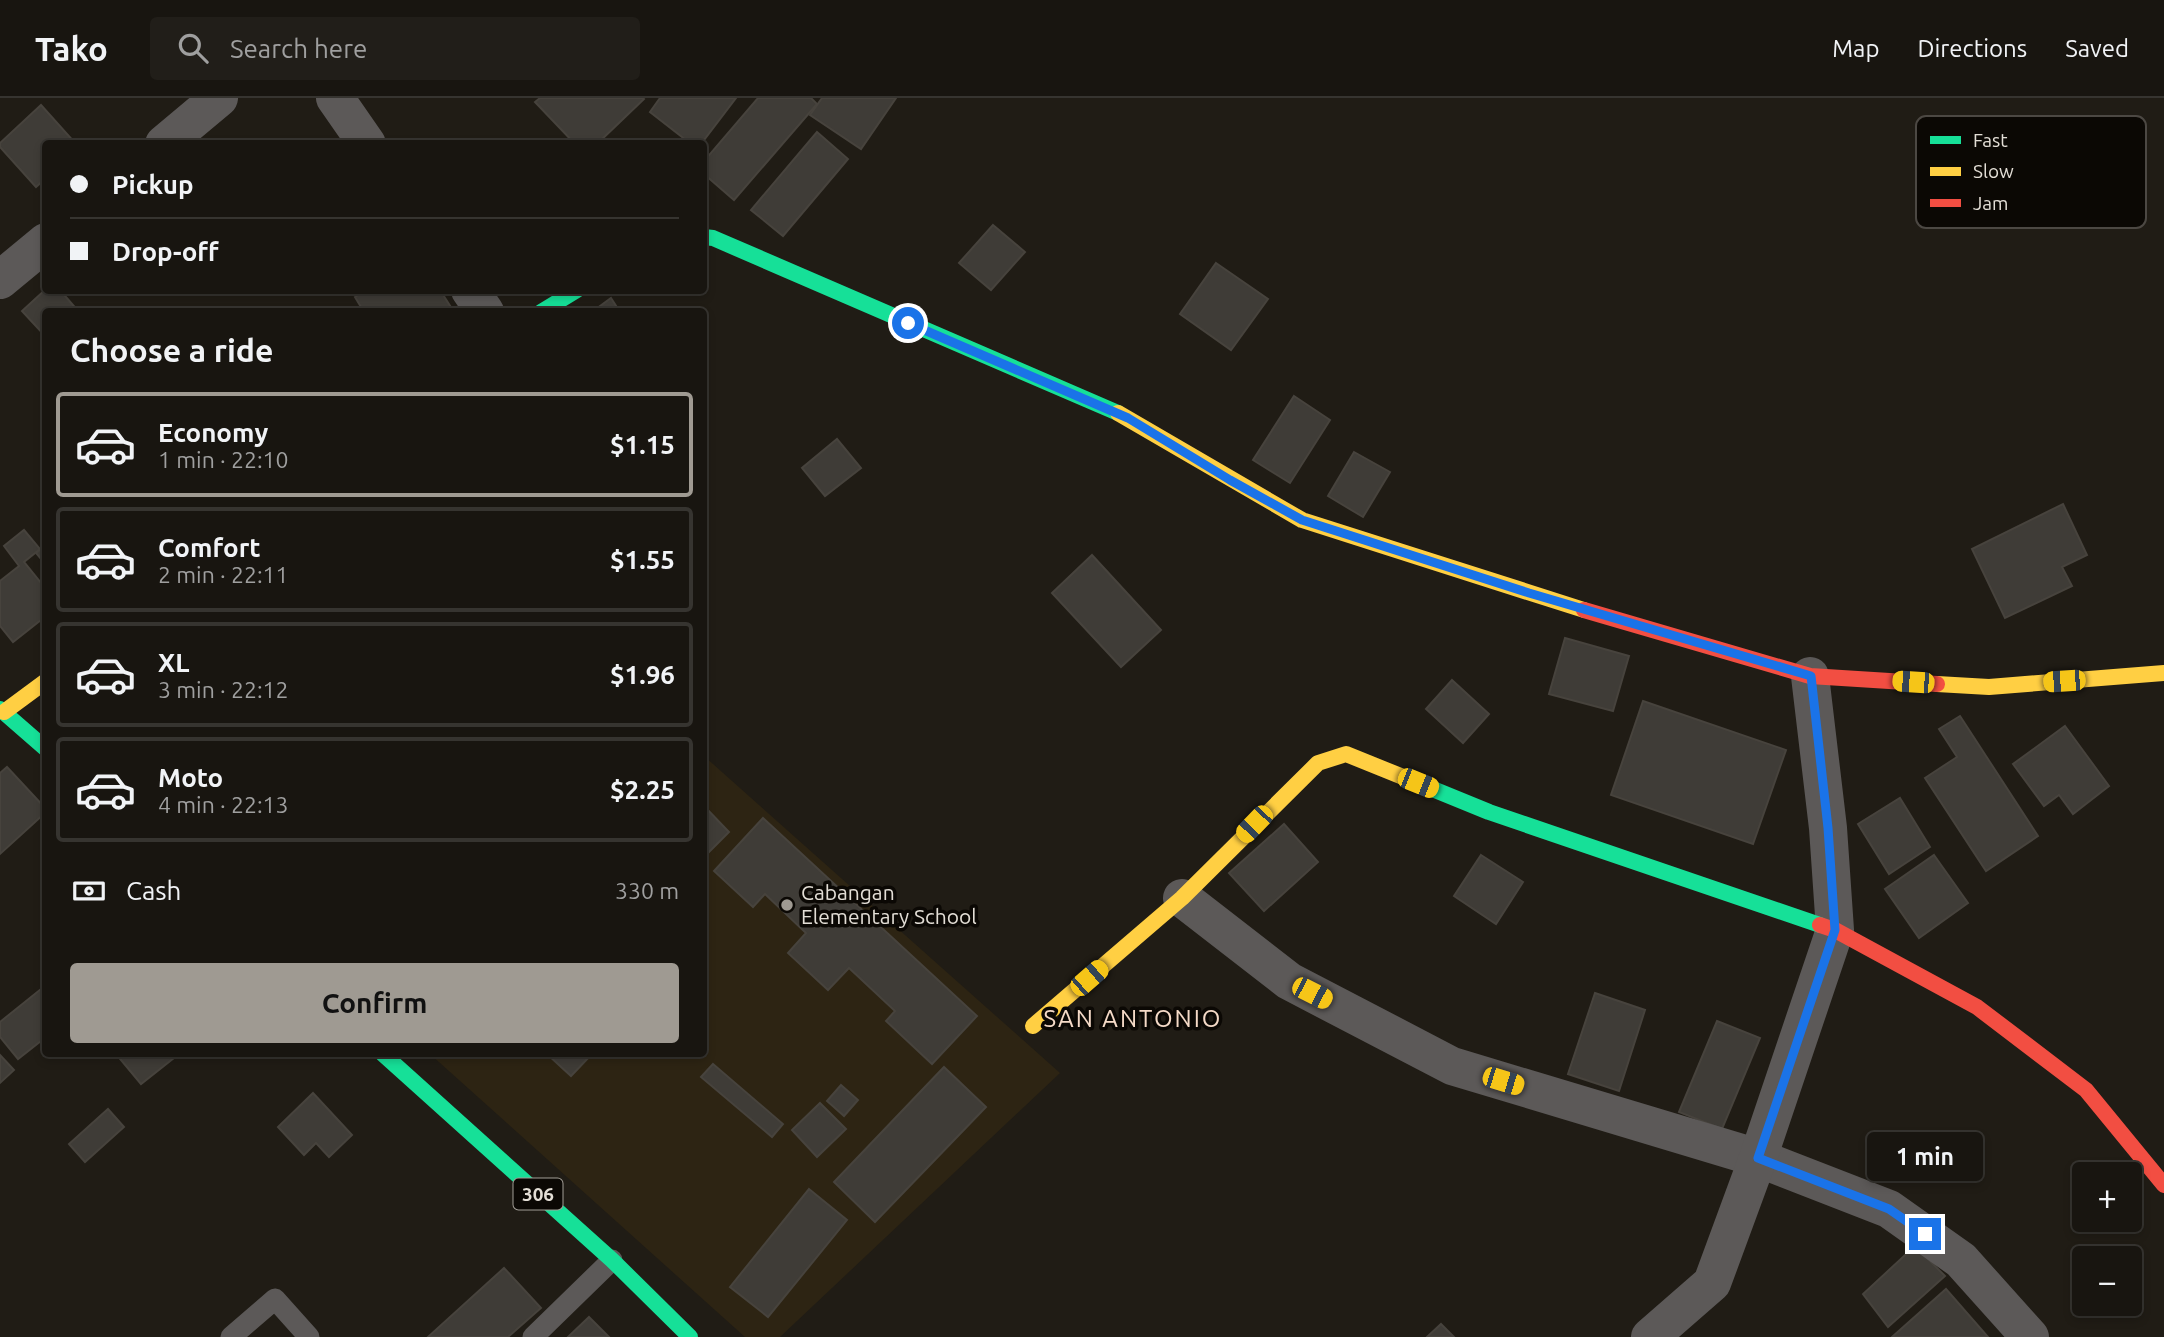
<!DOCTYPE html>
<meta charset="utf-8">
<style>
body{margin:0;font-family:Ubuntu,sans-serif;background:#211e19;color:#f1f3f6;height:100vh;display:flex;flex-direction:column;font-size:26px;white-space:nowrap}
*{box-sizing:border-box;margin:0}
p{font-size:23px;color:#9f9f9f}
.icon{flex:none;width:38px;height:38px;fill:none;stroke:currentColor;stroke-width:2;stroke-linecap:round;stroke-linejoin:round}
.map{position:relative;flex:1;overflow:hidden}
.sheet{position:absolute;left:42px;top:210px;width:665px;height:749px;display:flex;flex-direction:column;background:#181510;border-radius:7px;box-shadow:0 4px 10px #0003,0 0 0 2px #363430}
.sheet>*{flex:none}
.top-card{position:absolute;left:42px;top:42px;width:665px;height:154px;border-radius:7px;box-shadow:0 4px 10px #0003,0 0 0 2px #363430;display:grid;align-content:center;height:154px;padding:0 28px;background:#181510}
.buttons{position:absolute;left:2072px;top:1064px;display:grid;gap:14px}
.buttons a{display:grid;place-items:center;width:70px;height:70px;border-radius:7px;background:#181510;box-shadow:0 4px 10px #0003,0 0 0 2px #363430;font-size:35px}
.end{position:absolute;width:32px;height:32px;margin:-16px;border:9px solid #1a73e8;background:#fff;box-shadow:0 0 0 4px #fff}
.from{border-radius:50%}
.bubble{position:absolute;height:49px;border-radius:7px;background:#181510;box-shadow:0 4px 10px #0003,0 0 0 2px #363430;font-size:23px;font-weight:600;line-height:49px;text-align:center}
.car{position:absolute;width:21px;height:42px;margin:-21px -10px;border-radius:9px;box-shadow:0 0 5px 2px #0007;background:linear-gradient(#f5c518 24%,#345 0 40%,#f5c518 0 76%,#345 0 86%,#f5c518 0)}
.top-card b{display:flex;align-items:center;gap:24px;height:66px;font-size:26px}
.top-card b+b{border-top:2px solid #363430}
.top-card i{width:18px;height:18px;background:#f1f3f6}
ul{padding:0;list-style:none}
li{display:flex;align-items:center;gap:21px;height:105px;margin:0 14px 10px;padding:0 14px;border:4px solid #363430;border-radius:7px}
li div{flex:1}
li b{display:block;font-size:26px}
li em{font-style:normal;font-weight:600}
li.on{border-color:#9f9a92}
li>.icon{width:63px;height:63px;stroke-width:1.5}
h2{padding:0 28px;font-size:32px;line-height:84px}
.pay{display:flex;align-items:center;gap:18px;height:77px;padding:0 28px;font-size:26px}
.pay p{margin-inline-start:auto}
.primary-button{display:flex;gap:14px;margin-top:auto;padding:14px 28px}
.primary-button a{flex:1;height:80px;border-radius:7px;background:#9f9a92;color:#111;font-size:28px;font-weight:600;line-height:80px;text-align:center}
header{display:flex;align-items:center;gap:42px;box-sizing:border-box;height:98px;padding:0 35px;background:#181510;border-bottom:2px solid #363430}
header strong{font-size:33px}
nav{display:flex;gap:38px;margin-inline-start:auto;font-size:24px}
.search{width:490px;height:63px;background:#211e19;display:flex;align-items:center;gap:18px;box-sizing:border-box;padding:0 24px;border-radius:7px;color:#9f9f9f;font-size:26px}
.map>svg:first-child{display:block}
</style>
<header>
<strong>Tako</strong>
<div class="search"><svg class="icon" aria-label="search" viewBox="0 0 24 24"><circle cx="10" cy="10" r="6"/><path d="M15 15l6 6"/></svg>Search here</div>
<nav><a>Map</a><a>Directions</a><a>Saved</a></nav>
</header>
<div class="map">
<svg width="2164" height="1239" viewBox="0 0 2164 1239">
<rect width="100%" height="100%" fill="#201c15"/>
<polygon fill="#2d2413" points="704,658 1060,975 780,1239 745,1239 430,956 704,956"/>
<g fill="#3f3c37" stroke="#47433d" stroke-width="2">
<polygon points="540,0 643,0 644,1 597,46 575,46 535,4"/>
<polygon points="660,0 736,0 701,46 691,46 650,14"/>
<polygon points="758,0 811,0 817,6 734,102 704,76 704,63"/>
<polygon points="822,0 896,0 861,51 810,17"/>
<polygon points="41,7 76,46 46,46 46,80 36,89 0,49 0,45"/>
<polygon points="817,34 848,61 783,138 751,112"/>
<polygon points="993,127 1025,154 991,192 959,165"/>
<polygon points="1216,165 1268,201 1231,252 1180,216"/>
<polygon points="46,191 46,192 60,192 79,214 46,214 46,239 22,213"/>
<polygon points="366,192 440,192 454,214 364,214 355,199"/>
<polygon points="611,200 620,214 592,214"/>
<polygon points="1294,298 1330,322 1290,385 1253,362"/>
<polygon points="837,341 861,370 825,398 802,370"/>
<polygon points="1354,354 1390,374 1363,419 1328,398"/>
<polygon points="2063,406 2087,457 2062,469 2072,488 2005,520 1972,451"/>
<polygon points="24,432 40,451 24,464 46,491 46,518 13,544 0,528 0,483 19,468 4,448"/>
<polygon points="46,447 46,467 36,455"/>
<polygon points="1092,457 1161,532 1121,569 1052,495"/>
<polygon points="1565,540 1629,558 1613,613 1549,596"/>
<polygon points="1452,582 1489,616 1463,645 1426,611"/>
<polygon points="1643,603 1786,652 1753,746 1611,697"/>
<polygon points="1960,618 2038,738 1986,773 1925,680 1957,659 1939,631"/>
<polygon points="2065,628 2109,688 2073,716 2059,697 2044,708 2013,666"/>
<polygon points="7,669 46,711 46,714 0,756 0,675"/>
<polygon points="1900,700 1930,749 1889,776 1858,726"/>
<polygon points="704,708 729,734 704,759"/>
<polygon points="763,720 977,918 932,966 886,923 895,913 849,870 828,892 788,855 806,835 765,796 753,809 714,773"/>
<polygon points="1284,726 1318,764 1264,813 1229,775"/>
<polygon points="1481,757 1523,784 1496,826 1454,798"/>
<polygon points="1934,757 1968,805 1919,840 1885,791"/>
<polygon points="46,887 46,939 18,961 0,939 0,924"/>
<polygon points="1595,895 1645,912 1619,993 1568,976"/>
<polygon points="1717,923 1760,940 1722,1031 1679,1014"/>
<polygon points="116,956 179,956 141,986"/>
<polygon points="547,956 592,956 571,978"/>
<polygon points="0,957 14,972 0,985"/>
<polygon points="713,966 783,1026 772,1039 701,979"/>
<polygon points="944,969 986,1009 875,1124 834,1084"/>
<polygon points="841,987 858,1002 844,1018 827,1003"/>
<polygon points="313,995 352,1037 329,1059 316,1045 304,1057 278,1029"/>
<polygon points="820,1005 846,1031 817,1059 792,1032"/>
<polygon points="108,1011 124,1029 85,1064 69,1046"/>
<polygon points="809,1091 847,1122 768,1219 730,1189"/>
<polygon points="1915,1148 1945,1178 1888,1229 1863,1196"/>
<polygon points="504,1170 541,1210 508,1239 428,1239"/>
<polygon points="1946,1191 1988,1239 1892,1239"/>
<polygon points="589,1219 609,1239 568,1239"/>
<polygon points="1441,1226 1454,1239 1427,1239"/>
</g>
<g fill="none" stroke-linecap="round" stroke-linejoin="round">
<g stroke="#5c5958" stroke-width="21">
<polyline points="231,1239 275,1201 309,1239"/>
<polyline points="533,1239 612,1162"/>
</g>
<g stroke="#5c5958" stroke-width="38">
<polyline points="335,0 367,46"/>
<polyline points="164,46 219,0"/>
<polyline points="0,182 46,144"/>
<polyline points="470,192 485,214"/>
<polyline points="1182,800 1289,883 1452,968 1758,1060 1889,1111 1961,1162 2030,1239"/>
<polyline points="1650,1239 1712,1185 1758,1060 1835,832 1828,730 1810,578"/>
</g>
<g stroke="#16e098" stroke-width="16">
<polyline points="704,139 713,140 1118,315"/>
<polyline points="541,214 577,192"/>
<polyline points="0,611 46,651"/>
<polyline points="1418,685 1489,714 1820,827"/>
<polyline points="383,956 612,1162 690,1239"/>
</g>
<g stroke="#ffcf43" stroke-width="16">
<polyline points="1118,315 1302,422 1584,512"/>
<polyline points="1937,586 1989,589 2164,575"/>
<polyline points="4,614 46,583"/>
<polyline points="1033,928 1182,800 1318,665 1346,656 1418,685"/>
</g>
<g stroke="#f24e42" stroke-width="16">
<polyline points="1584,512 1810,578 1937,586"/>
<polyline points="1820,827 1835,832 1977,909 2086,992 2164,1087"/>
</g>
</g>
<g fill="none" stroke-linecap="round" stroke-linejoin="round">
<polyline stroke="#1a73e8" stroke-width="9" points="908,225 1128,320 1230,382 1302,422 1529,495 1811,578 1828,730 1835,832 1758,1060 1889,1111 1925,1136"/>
</g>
<circle fill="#9f9a92" stroke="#0b0804" stroke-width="2.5" cx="787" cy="807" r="7"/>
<g text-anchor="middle" stroke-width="7" stroke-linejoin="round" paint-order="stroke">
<rect fill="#0b0804" stroke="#a29e97" stroke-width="2" x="513.5" y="1080.5" width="49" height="31" rx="5"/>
<g font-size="19" font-weight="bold" fill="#e3ded6">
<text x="538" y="1103">306</text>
</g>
<g font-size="21" fill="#e3ded6" stroke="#0b0804" text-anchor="start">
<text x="801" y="802">Cabangan<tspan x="801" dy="24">Elementary School</tspan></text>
</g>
<g font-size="24" letter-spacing="2" fill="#f5dac7" stroke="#0b0804">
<text x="1133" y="929">SAN ANTONIO</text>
</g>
</g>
<rect x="1916" y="18" width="230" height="112" rx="10" fill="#0b0804" stroke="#4c4843" stroke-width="2"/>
<rect x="1930" y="38" width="31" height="8" fill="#16e098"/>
<rect x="1930" y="69" width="31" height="9" fill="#ffcf43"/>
<rect x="1930" y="101" width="31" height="8" fill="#f24e42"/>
<g font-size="19" fill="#e3ded6">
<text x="1973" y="49">Fast</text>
<text x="1973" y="80">Slow</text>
<text x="1973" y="112">Jam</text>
</g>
</svg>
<div class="buttons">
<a>+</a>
<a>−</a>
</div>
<i class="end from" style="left:908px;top:225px"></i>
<i class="end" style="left:1925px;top:1136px"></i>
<div class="bubble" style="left:1867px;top:1034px;width:116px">1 min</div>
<i class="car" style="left:2064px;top:583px;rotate:266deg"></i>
<i class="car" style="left:1913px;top:584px;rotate:274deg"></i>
<i class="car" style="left:1418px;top:685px;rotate:112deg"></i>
<i class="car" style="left:1254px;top:726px;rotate:224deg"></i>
<i class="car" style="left:1089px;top:880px;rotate:49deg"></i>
<i class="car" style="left:1312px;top:895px;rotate:117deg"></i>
<i class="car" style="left:1503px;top:983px;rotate:107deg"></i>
<div class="top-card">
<b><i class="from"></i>Pickup</b>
<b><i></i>Drop-off</b>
</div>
<section class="sheet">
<h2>Choose a ride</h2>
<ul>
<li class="on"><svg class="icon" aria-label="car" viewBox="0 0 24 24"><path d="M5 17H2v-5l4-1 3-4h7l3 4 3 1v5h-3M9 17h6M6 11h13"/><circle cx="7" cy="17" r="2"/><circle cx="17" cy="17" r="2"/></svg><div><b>Economy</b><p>1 min · 22:10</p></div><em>$1.15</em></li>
<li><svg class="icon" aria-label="car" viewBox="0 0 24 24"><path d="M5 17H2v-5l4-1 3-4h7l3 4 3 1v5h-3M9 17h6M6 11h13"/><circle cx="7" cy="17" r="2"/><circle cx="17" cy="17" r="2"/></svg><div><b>Comfort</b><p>2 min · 22:11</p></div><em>$1.55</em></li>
<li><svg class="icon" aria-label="car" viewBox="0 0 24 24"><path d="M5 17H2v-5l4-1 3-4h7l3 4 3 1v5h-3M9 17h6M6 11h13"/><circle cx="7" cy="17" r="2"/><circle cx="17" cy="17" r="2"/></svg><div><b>XL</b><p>3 min · 22:12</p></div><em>$1.96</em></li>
<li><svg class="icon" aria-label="car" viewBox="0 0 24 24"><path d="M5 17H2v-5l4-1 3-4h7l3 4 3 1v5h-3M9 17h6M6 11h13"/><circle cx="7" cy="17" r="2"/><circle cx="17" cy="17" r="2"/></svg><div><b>Moto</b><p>4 min · 22:13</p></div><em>$2.25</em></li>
</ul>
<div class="pay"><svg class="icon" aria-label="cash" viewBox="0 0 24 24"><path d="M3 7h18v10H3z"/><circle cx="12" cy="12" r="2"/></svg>Cash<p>330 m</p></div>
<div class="primary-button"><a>Confirm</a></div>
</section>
</div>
